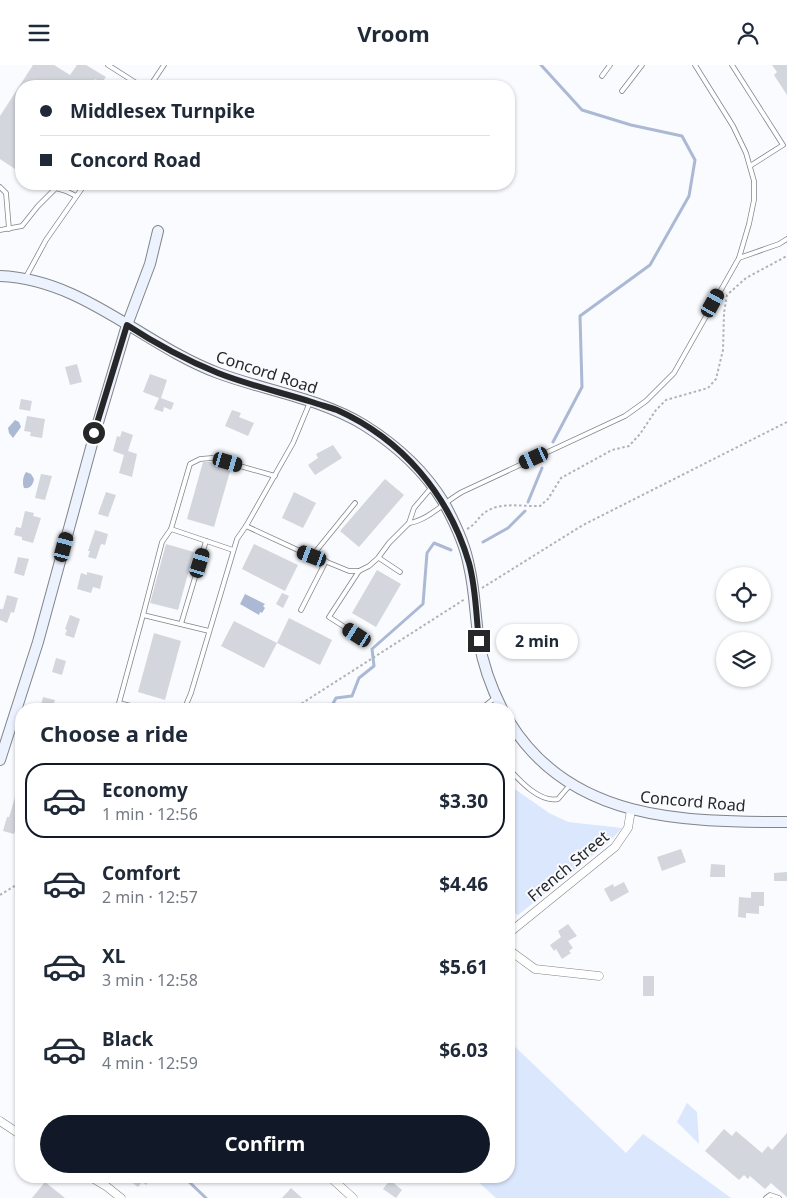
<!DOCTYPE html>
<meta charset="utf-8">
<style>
body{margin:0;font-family:"Noto Sans",sans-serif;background:#f6f6f7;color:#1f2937;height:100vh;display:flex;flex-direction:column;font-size:19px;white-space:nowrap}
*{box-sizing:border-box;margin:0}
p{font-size:16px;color:#747a83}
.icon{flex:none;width:28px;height:28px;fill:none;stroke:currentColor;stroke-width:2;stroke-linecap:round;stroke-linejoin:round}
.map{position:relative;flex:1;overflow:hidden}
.sheet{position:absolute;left:15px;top:638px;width:500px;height:480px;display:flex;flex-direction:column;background:#fff;border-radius:20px;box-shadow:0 1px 4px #0004}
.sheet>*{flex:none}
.guide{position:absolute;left:15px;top:15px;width:500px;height:110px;border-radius:20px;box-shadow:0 1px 4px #0004;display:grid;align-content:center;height:110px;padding:0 25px;background:#fff}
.controls{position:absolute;left:716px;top:502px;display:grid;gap:10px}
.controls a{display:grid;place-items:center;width:55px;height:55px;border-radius:50%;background:#fff;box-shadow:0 1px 4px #0004;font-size:25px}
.end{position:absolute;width:22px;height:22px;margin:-11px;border:6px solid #262729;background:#fff;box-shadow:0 0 0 2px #fff}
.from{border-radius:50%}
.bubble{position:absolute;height:35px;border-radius:18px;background:#fff;box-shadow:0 1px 4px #0004;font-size:16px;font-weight:700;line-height:35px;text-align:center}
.car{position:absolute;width:15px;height:30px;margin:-15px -8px;border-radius:6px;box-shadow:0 0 4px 1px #0007;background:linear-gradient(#222 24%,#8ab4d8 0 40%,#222 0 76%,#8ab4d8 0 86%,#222 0)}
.guide b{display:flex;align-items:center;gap:18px;height:48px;font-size:19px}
.guide b+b{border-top:1px solid #e0e1e3}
.guide i{width:12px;height:12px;background:#1f2937}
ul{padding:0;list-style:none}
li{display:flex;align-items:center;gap:15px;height:75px;margin:0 10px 8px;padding:0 15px;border:2px solid transparent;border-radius:20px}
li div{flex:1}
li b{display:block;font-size:19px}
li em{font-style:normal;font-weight:700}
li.current{border-color:#111827}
li>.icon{width:45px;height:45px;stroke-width:1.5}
h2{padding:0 25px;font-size:22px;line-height:60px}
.action{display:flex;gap:10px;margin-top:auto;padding:10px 25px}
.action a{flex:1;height:58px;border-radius:30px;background:#111827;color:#fff;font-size:20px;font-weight:700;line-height:58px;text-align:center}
header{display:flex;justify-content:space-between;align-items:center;height:65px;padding:0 25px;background:#fff;font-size:22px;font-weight:700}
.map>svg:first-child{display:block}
</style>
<header><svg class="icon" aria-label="menu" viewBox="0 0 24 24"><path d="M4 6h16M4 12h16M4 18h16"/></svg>Vroom<svg class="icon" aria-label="person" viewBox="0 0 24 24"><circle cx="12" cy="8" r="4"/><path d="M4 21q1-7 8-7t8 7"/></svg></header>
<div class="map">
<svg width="787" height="1133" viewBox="0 0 787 1133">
<rect width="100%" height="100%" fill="#f9fbfe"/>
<g fill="#dbe7fd">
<polygon points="509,720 549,748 568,757 622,763 608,778 518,850 509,845"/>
<polygon points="509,976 626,1088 643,1069 731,1133 496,1133 472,1111 509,1111"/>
<polygon points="687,1038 697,1047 699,1079 677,1057"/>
</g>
<g fill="#acb9d4">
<polygon points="15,355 19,357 21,362 13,373 9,368 8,363"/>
<path d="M26 407 31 409 34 414C33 420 30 424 24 423 22 418 23 411 26 407Z"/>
<polygon points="245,529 265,539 263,541 265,543 262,548 260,547 259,550 240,539"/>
</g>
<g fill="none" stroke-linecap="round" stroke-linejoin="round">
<g stroke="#acb9d4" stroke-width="3">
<polyline points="541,0 582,45 631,60 682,71 695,95 689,131 650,200 580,251 582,322 553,377"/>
<polyline points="528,437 542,403"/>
<polyline points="483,477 508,463 525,446"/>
<polyline points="330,644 336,633 352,631 359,613 374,601 372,584 423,539 427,488 434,478 451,485"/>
<polyline points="183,1111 206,1133"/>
</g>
</g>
<g fill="#d3d6dc">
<polygon points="33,0 54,0 70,10 77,0 86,0 106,12 101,18 95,14 90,21 21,21 21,108 0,94 0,51"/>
<polygon points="772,0 787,0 787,30 774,10 777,7"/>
<polygon points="77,299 82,317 70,320 65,302"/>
<polygon points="150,309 167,315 161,333 174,338 171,345 164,342 163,347 154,344 159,333 143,327"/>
<polygon points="21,334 32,336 30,346 19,344"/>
<polygon points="232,345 241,348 239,352 254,358 248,371 225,361"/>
<polygon points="27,351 45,354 42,373 30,371 31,367 24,366"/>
<polygon points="122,366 133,370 128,386 137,389 132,412 119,408 124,390 113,386 117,371 120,372"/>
<polygon points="333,380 342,393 315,410 308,400 318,393 316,389"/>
<polygon points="203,397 210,397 231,403 214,462 187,454"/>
<polygon points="41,409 52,411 45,435 35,433"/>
<polygon points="385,414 404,430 359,482 340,466"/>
<polygon points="106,427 116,430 108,452 98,449"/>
<polygon points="294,427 316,438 303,463 282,453"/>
<polygon points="25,446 34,448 33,451 41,453 33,478 22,475 22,472 14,470 16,462 21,463"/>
<polygon points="95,465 108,469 105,480 101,479 96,494 88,492 90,486 88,486"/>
<polygon points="166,479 194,487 178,545 150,538"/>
<polygon points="254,479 298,500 285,526 242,504"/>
<polygon points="18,492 29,494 24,511 14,508"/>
<polygon points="377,505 401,519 376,562 352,548"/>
<polygon points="87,507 103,511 100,524 93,522 91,528 77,524 81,508 87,510"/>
<polygon points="282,528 289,531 283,543 276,539"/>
<polygon points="7,530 18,533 14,548 11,547 7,558 0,555 0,544 3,544"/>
<polygon points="70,550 80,554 74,573 65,570 67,565 65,564"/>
<polygon points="289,553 332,575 320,600 277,578"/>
<polygon points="234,556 277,578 264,603 221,581"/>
<polygon points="154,568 181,576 165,635 138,627"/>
<polygon points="56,593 66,596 62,610 52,607"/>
<polygon points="43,632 55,635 52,644 40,644"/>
<polygon points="19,718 21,718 21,744 14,769 3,766 7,752 9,752 11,746"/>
<polygon points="681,784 686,797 662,806 657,792"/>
<polygon points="711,799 725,800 725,812 710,812"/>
<polygon points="787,807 787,816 774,816 774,808"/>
<polygon points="624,817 629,827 611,837 604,824 613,819 614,822"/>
<polygon points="751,827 764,827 764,841 759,841 759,849 746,848 746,853 738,852 739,832 751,833"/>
<polygon points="568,859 577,871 568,876 573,883 569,886 571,888 562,894 556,884 554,886 550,880 561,872 558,866"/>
<rect x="643" y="911" width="11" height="20"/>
<polygon points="724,1064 732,1071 736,1066 762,1088 768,1081 772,1085 787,1068 787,1132 771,1118 765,1124 750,1111 748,1114 744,1110 739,1115 705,1086"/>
<polygon points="123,1111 153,1111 146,1120 142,1117 138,1122"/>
<polygon points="390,1115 402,1125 396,1133 383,1124"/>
<polygon points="45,1117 65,1133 32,1133"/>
<polygon points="291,1123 302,1133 282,1133"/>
</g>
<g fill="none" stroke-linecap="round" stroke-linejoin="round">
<defs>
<g id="lane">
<polyline points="108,0 141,21"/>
<polyline points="732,0 783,80 750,101"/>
<polyline points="602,11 610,0"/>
<polyline points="150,21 164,0"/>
<polyline points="622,26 642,0"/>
<polyline points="0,122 6,128 9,164"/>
<polyline points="0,165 22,161 38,141 56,123 66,126 76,131"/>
<polyline points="739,193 779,179 787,174"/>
<polyline points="26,212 46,175 85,119"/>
<path d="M409 458C429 455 444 437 462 427L625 351 646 336 674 308 739 193 749 159 754 135V116L746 88 733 61 695 0"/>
<polyline points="246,461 300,486 349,506 359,506 369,501 378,493 389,478 409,458 414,443 431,423"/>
<polyline points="233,485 171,464 190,399 200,394 212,393 275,411"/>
<polyline points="312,491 355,438"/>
<polyline points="379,493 400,507"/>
<polyline points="301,545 326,496"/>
<polyline points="143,550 162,477 171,464"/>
<polyline points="181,559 206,476"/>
<polyline points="357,570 329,552 359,506"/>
<polyline points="143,644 119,638 143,550 209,566"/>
<polyline points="183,644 186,640 191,628 237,474 246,461 293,378 310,337"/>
<polyline points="481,644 496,632"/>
<path d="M509 704C520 716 540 738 558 734L570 720"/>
<polyline points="766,1133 770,1130 779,1133"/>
</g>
<g id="street">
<polyline points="509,868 615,782 628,763 631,745"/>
<polyline points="509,885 535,904 599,911"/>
<polyline points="0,1056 21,1070"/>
<polyline points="89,1111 106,1121 121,1133"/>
<polyline points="329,1111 353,1133"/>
</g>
<g id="secondary">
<path d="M0 211C83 214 143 280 218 308 266 326 320 333 364 360 396 380 424 405 444 438 455 458 465 479 469 501 475 526 475 551 479 576 483 600 491 622 502 644"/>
<path d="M509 656C570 756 683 757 787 757"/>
<polyline points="0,695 38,577 95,368 127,260 150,199 158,166"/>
</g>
</defs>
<use href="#lane" stroke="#828489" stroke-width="5.5"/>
<use href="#street" stroke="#828489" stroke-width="9"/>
<use href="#secondary" stroke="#828489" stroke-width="12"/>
<g stroke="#b0b2b4" stroke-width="2" stroke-dasharray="2.5 2.5" stroke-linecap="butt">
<path d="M467 464C475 460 478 453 484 448 500 436 522 442 540 441L548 434 561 413 612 385 629 381 640 369 656 345 666 335 708 323 716 314 723 285 724 248 727 230 746 213 787 191"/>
<polyline points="482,523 583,460 787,357"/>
<polyline points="293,644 465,534"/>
<polyline points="0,830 21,817"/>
</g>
<use href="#lane" stroke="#fff" stroke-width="4"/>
<use href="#street" stroke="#fff" stroke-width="8"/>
<use href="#secondary" stroke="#ecf2fe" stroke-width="10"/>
</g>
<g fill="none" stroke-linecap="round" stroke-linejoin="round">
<path stroke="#262729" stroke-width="6" d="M94 368 127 260C156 279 186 295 218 308 248 320 280 327 312 337 320 340 329 342 337 345 402 374 449 430 469 498 476 523 476 551 479 576"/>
</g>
<g text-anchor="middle" stroke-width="4" stroke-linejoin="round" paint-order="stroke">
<g font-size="16" fill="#262729" stroke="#f9fbfe">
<text transform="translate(267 307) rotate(18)" y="6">Concord Road</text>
<text transform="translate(693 736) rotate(5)" y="6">Concord Road</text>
<text transform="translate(568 801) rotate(-40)" y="6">French Street</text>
</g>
</g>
</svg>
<div class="controls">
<a><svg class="icon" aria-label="locate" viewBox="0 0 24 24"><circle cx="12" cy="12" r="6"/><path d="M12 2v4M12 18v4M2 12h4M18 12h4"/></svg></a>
<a><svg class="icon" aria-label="layers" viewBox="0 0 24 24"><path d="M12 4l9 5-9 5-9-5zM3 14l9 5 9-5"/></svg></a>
</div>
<i class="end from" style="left:94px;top:368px"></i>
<i class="end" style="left:479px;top:576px"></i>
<div class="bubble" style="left:496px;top:559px;width:82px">2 min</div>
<i class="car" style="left:713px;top:238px;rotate:29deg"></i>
<i class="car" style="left:534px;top:393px;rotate:245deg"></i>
<i class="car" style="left:228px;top:397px;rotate:106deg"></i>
<i class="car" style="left:64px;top:482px;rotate:15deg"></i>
<i class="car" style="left:312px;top:491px;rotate:291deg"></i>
<i class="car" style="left:200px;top:498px;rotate:17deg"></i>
<i class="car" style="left:357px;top:570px;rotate:303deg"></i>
<div class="guide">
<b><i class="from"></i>Middlesex Turnpike</b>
<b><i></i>Concord Road</b>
</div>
<section class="sheet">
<h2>Choose a ride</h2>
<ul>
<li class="current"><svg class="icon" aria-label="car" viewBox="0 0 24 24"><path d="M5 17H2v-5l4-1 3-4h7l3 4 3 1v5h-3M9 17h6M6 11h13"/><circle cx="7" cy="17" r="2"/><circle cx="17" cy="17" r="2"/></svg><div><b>Economy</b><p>1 min · 12:56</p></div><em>$3.30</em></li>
<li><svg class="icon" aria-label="car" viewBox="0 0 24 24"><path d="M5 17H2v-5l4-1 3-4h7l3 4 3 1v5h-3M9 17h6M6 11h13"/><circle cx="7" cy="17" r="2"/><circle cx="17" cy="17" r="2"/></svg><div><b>Comfort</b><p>2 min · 12:57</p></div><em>$4.46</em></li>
<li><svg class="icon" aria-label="car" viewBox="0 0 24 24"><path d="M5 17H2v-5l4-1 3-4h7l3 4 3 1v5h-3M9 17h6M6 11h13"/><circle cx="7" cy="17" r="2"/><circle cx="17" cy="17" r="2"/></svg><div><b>XL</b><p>3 min · 12:58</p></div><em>$5.61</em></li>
<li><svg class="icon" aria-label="car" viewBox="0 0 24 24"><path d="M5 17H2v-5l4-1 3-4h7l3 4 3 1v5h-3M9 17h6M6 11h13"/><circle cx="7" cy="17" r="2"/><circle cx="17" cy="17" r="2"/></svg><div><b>Black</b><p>4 min · 12:59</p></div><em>$6.03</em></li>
</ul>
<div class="action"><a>Confirm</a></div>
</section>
</div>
